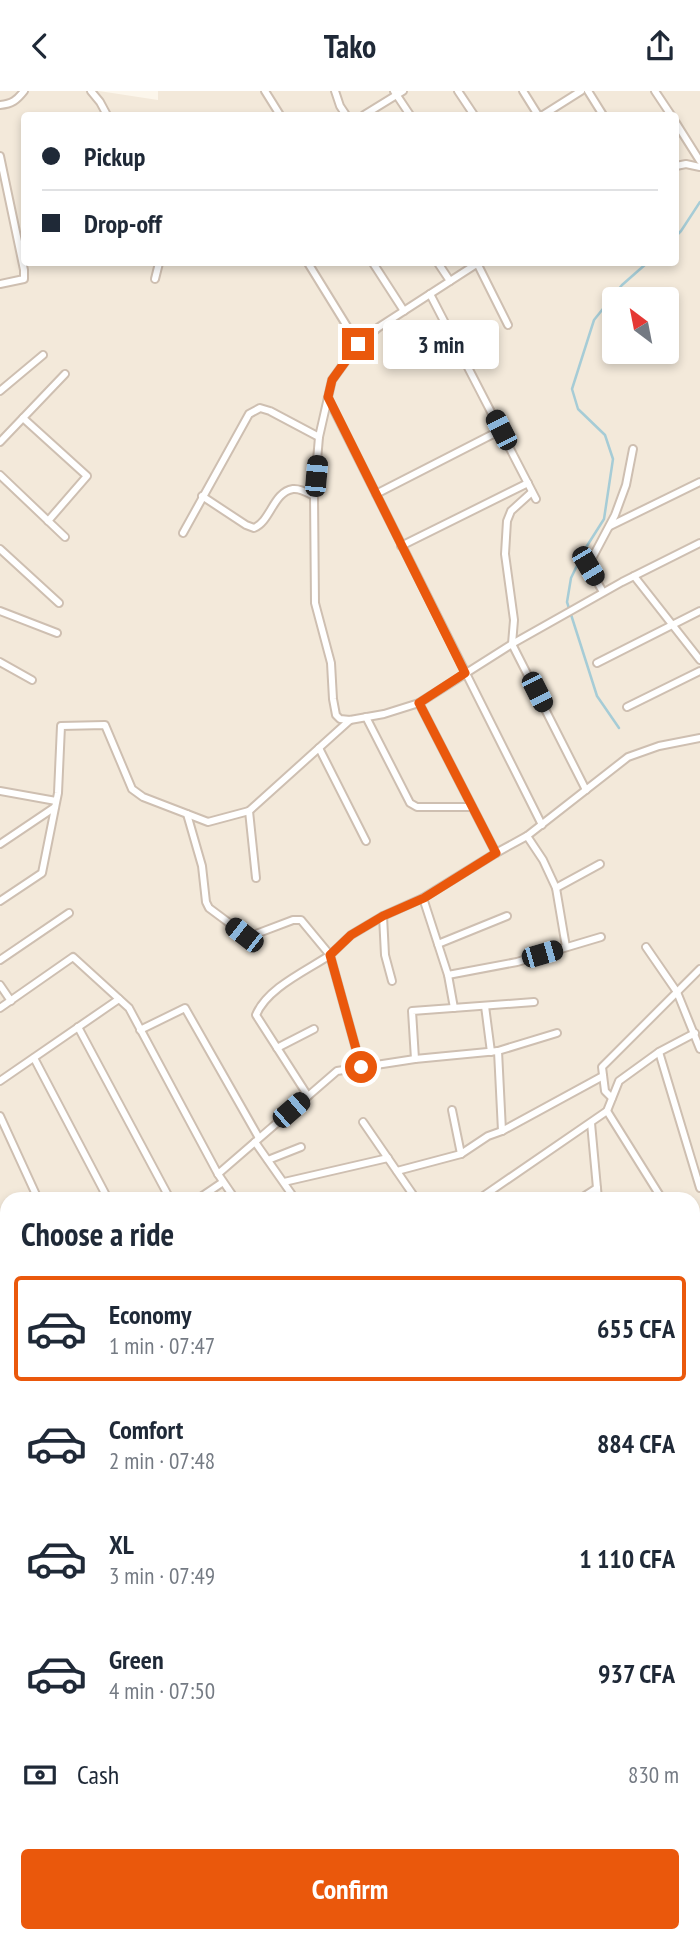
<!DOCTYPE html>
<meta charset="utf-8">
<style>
body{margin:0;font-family:"PT Sans Narrow",sans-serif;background:#f6f6f7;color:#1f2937;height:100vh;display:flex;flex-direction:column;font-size:26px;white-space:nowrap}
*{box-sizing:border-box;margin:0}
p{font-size:23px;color:#747a83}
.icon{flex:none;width:38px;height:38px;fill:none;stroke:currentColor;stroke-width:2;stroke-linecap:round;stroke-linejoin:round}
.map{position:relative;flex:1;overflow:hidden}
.drawer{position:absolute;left:0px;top:1101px;width:700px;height:751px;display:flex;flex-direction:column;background:#fff;border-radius:21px 21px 0 0;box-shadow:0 4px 10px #0003}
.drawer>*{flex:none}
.top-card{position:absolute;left:21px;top:21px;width:658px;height:154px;border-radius:7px;box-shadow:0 4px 10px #0003;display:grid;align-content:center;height:154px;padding:0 21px;background:#fff}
.needle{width:46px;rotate:328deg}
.buttons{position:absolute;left:602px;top:196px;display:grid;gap:14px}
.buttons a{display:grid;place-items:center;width:77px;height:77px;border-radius:7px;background:#fff;box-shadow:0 4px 10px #0003;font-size:35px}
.end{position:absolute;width:32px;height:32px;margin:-16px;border:9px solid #ea580c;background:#fff;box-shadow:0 0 0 4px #fff}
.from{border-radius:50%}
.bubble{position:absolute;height:49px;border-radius:7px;background:#fff;box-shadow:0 4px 10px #0003;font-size:23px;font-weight:600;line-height:49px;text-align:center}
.car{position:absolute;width:21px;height:42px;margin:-21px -10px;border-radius:9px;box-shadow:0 0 5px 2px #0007;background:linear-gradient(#222 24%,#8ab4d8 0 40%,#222 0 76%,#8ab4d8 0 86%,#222 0)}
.top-card b{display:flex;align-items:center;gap:24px;height:66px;font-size:26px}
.top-card b+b{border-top:2px solid #e0e1e3}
.top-card i{width:18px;height:18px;background:#1f2937}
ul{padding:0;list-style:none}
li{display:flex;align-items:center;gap:21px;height:105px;margin:0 14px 10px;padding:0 7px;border:4px solid transparent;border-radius:7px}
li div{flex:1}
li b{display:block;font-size:26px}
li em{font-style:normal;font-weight:600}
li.current{border-color:#ea580c}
li>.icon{width:63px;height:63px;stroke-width:1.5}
h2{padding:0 21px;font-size:32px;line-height:84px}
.pay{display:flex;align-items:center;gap:18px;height:77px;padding:0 21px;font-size:26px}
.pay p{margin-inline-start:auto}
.button{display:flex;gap:14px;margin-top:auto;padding:14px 21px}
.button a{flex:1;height:80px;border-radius:7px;background:#ea580c;color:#fff;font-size:28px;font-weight:600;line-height:80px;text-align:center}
header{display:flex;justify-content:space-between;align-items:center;height:91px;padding:0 21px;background:#fff;font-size:32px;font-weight:600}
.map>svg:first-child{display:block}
</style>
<header><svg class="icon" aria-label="back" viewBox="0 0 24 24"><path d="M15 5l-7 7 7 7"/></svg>Tako<svg class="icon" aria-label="share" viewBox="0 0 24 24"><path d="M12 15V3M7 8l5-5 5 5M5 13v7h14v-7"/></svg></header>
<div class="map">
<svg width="700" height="1850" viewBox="0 0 700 1850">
<rect width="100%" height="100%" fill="#fcf6eb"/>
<path fill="#f3e9da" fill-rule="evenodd" d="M0 0H99L158 9V0H700V1850H0ZM24 24H676V172H24ZM614 208H667V261H614ZM7 1108H693V1844H7Z"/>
<polygon fill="#f3e7f8" points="373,1844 377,1850 195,1850 191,1845"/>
<polygon fill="#d5e9c9" points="0,1294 7,1303 7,1450 0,1457"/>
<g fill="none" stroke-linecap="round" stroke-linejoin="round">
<g stroke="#a6ccd6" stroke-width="2.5">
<polyline points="676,145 681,140 700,111"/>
<polyline points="619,637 597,605 567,511 571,487 585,458 604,428 613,368 605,344 578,318 572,298 594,229 622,194 647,172"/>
</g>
<defs>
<g id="street">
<polyline points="91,0 100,11 107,24"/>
<polyline points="265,0 280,24"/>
<polyline points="335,0 340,15 346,24"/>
<polyline points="394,0 410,24"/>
<polyline points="458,0 474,24"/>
<polyline points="523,0 538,24"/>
<polyline points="588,0 603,24"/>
<polyline points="655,0 671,24"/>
<path d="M0 14C12 13 17 9 24 0"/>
<polyline points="364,24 403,0"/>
<polyline points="543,24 581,0"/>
<polyline points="676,32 700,70"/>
<polyline points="0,65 24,179 24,188 0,193"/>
<polyline points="676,75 686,73 700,76"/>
<polyline points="308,172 358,253"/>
<polyline points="373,172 404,220"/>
<polyline points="438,172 450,190"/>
<polyline points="477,172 508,234"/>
<polyline points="478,172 379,236 358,253 332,289 319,346 314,405 315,512 331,572 333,608 336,624 340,628 350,629 384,623 419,612 512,553 622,491 700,452"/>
<polyline points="155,188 159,172"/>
<polyline points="430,203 536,408"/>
<polyline points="0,300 43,264"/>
<polyline points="328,307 542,734"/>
<polyline points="23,327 87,385 48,430"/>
<polyline points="0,351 65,283"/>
<polyline points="0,384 65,446"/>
<polyline points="532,401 511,420 507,430 505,463 514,529 512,553 586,699"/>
<polyline points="376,403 501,339"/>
<path d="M202 405 246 434 254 437C271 430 273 401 293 398 300 397 308 402 314 405"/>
<polyline points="610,435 700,391"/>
<polyline points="183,442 249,323 260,317 270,320 319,346"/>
<polyline points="401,455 528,392"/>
<polyline points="0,458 59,512"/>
<polyline points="634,485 700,569"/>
<polyline points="603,501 588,475 615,424 626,394 633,358"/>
<polyline points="0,520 57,542"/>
<polyline points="0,571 32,589"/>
<polyline points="597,572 700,520"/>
<polyline points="419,612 496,762"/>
<polyline points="627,616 700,580"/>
<polyline points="366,626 410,712 417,716 472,716"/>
<polyline points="319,657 366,750"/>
<polyline points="0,700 56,710"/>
<polyline points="249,720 256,787"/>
<path d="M187 723 202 775 206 811 209 817 248 846 293 829H301L330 864C306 880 267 897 256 924L308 1005"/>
<polyline points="527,745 543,769 556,797 566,856"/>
<polyline points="0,753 55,716"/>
<polyline points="556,797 600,773"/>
<polyline points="423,807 448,884 454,917"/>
<polyline points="0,810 42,782 58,702 61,635 105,634 132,698 143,706 208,731 249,720 350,629"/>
<polyline points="383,825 385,864 392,890"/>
<polyline points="438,853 507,825"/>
<polyline points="646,856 677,901 700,958"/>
<polyline points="0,869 69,822"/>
<polyline points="448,884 517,871 601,846"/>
<polyline points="0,894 11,910"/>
<polyline points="485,915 491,961"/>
<polyline points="0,917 73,866 129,917 218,1083 235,1108"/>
<polyline points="78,936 170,1108"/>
<polyline points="140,939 185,917 259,1047"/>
<polyline points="277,957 314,938"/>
<polyline points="498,960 502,1040"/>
<polyline points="659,961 700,1097"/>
<polyline points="34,967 108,1108"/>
<polyline points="415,968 412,920 534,911"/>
<polyline points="361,976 330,864 351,844 383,825 423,807 496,762 527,745 628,666 659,655 700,647"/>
<polyline points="0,990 119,908"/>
<polyline points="612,1007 605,1000 602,976 700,878"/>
<polyline points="452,1019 461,1063"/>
<polyline points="607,1020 662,1108"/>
<polyline points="0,1025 38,1108"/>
<polyline points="363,1031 416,1108"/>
<polyline points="591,1032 598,1108"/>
<polyline points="255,1051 295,1108"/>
<polyline points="268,1069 301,1056"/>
<polyline points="397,1080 461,1063 488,1045 502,1040 603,985"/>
<polyline points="218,1083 337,980 415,968 498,960 557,942"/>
<polyline points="284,1091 388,1067"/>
<polyline points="198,1108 223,1091"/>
<polyline points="479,1108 607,1020 619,990 659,961 695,942"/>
<polyline points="580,1108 597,1097"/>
<polyline points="693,1139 700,1137"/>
<polyline points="0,1156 7,1171"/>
<polyline points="693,1182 700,1177"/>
<polyline points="0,1245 7,1239"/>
<polyline points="693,1249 700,1244"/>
<polyline points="693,1316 700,1311"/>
<polyline points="693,1388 700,1383"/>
<polyline points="693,1413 700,1423"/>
<polyline points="693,1469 700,1464"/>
<polyline points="0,1502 7,1503"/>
<polyline points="693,1518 700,1528"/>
<polyline points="0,1569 7,1562"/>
<polyline points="693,1617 700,1627"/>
<polyline points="0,1622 7,1630"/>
<polyline points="693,1650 700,1645"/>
<polyline points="0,1699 7,1707"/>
<polyline points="693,1712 700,1722"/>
<polyline points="0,1757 7,1751"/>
<polyline points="0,1783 7,1790"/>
<polyline points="693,1807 700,1818"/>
<polyline points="0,1823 7,1814"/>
<polyline points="0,1830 7,1844"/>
<polyline points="83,1844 87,1850"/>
<polyline points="549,1844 551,1850"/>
<polyline points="666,1844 671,1850"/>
<polyline points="142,1850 150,1844"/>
<polyline points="400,1850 408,1844"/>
<polyline points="510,1850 519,1844"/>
<polyline points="648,1850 654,1844"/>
</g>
<g id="secondary">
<polyline points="0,1277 7,1285"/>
<polyline points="386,1844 390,1850"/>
</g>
</defs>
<use href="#street" stroke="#cebfb1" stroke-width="10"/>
<use href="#secondary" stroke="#d3c1b1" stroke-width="11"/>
<use href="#street" stroke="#fff" stroke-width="6"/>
<use href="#secondary" stroke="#fff" stroke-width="8"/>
</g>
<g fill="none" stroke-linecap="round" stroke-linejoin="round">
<polyline stroke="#ea580c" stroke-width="9" points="358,253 332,289 328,306 465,582 419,612 496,762 424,807 383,825 351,844 330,864 361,976"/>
</g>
</svg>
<div class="buttons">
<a><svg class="needle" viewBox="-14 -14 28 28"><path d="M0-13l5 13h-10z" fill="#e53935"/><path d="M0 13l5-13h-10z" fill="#747a83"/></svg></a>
</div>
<i class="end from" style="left:361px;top:976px"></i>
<i class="end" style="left:358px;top:253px"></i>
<div class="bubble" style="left:383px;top:229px;width:116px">3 min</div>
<i class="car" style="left:501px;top:339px;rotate:333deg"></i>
<i class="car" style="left:316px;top:385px;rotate:5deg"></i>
<i class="car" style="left:588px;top:475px;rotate:149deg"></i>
<i class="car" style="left:537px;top:601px;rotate:153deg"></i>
<i class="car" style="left:244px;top:844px;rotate:308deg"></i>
<i class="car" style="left:542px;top:863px;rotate:74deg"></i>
<i class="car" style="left:291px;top:1019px;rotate:49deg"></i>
<div class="top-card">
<b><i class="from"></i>Pickup</b>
<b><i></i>Drop-off</b>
</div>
<section class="drawer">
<h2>Choose a ride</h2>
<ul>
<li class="current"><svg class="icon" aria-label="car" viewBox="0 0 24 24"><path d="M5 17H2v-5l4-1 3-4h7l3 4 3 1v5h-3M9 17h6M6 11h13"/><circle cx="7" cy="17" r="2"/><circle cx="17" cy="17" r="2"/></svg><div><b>Economy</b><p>1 min · 07:47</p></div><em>655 CFA</em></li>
<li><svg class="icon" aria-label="car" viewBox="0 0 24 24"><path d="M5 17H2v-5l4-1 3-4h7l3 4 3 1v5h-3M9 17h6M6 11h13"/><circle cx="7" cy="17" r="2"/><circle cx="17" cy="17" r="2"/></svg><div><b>Comfort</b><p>2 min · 07:48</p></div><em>884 CFA</em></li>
<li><svg class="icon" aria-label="car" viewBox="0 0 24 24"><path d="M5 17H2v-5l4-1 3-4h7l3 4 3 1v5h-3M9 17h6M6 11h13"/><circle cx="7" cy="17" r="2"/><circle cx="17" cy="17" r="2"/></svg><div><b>XL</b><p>3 min · 07:49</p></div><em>1 110 CFA</em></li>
<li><svg class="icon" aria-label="car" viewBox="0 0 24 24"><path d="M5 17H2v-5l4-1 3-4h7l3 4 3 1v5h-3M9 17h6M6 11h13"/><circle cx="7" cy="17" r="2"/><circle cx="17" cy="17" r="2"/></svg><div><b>Green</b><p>4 min · 07:50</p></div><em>937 CFA</em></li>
</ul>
<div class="pay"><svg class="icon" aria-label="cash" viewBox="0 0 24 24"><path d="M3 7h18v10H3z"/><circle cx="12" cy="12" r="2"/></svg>Cash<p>830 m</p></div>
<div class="button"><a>Confirm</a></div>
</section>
</div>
